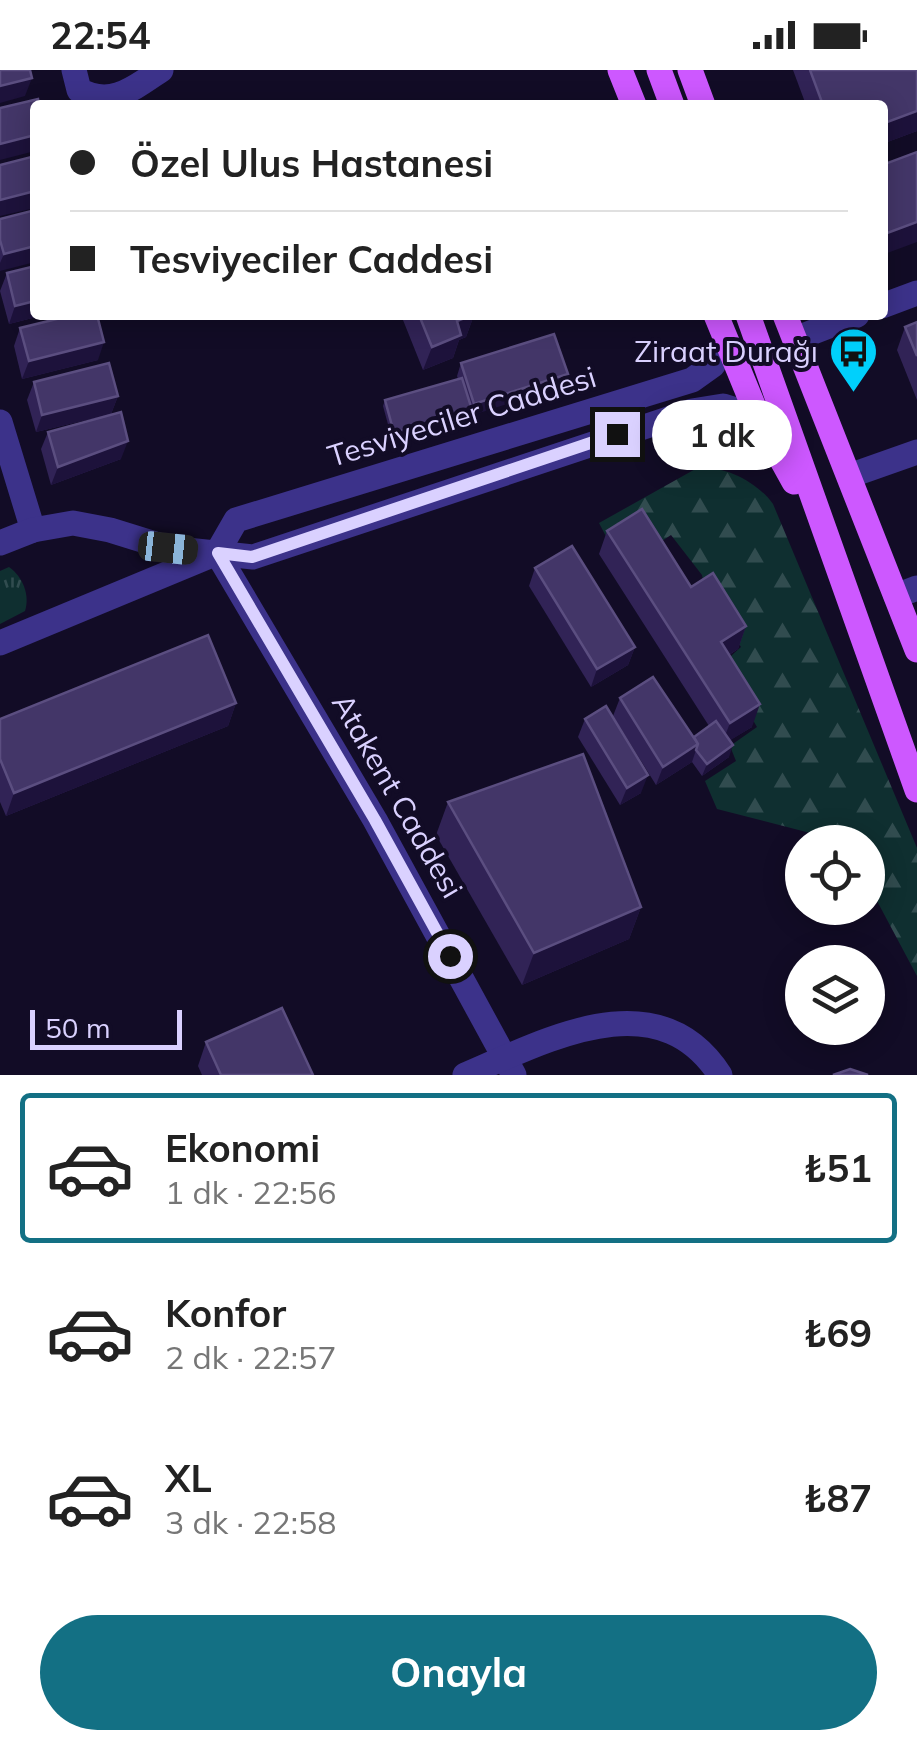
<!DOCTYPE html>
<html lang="tr">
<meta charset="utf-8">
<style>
body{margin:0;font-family:Mulish,sans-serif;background:#f6f6f6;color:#222;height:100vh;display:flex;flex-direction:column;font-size:38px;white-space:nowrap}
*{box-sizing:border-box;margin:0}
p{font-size:32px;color:#767676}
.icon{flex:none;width:55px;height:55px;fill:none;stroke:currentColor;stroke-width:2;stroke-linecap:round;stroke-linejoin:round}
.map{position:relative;height:1005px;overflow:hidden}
.panel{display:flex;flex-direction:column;background:#fff;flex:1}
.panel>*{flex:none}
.hud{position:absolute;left:30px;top:30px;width:858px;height:220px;border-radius:10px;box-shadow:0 5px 25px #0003;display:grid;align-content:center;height:220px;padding:0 40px;background:#fff}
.fabs{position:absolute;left:785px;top:755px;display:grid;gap:20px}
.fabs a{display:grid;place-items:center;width:100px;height:100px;border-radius:50%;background:#fff;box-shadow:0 5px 25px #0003;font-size:50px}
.scale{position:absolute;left:30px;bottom:25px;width:152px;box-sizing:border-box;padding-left:10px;border:5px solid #dad1ff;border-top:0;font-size:28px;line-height:35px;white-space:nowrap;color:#dad1ff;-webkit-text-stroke:8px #120c26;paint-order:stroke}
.end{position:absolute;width:45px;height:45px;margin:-22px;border:12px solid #dad1ff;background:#111;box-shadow:0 0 0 5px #111}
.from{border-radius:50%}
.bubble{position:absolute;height:70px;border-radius:35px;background:#fff;box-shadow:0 5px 25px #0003;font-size:32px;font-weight:700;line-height:70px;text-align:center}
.car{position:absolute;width:30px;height:60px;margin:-30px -15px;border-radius:12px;box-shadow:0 0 8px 2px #0007;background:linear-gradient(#222 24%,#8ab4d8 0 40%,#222 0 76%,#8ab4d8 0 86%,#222 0)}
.hud b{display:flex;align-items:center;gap:35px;height:95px;font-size:38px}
.hud b+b{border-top:2px solid #e0e0e0}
.hud i{width:25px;height:25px;background:#222}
ul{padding:18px 0 0;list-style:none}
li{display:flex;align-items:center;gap:30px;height:150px;margin:0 20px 15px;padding:0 20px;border:5px solid transparent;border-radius:10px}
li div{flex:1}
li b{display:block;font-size:38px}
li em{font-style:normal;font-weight:700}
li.active{border-color:#137084}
li>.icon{width:90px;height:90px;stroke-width:1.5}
.button{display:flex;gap:20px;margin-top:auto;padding:20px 40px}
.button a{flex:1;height:115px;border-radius:60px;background:#137084;color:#fff;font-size:40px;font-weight:700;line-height:115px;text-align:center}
.status{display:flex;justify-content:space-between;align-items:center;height:70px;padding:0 50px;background:#fff;direction:ltr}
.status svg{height:28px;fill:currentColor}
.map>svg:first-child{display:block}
</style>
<div class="status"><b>22:54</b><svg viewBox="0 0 49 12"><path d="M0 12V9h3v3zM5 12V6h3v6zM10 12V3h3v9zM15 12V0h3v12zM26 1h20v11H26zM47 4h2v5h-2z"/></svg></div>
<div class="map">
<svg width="917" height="1005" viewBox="0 0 917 1005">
<defs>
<pattern id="grass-tufts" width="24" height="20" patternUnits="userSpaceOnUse" patternTransform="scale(2.5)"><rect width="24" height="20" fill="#0f2f30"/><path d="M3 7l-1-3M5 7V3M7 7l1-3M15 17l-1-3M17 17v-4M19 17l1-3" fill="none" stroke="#314c4f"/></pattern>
<pattern id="forest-firs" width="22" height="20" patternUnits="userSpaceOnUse" patternTransform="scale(2.5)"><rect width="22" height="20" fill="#0f2f30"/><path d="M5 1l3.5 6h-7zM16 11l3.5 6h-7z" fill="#314c4f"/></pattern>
</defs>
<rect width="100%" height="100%" fill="#120c26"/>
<path fill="url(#grass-tufts)" d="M9 497C23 507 30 525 25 541L0 554V501Z"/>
<path fill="url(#forest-firs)" d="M699 397C727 397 757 412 773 434L917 778V906L868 814V772H845L717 739 705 711 736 691 730 676 757 657 721 595 741 577 705 521 702 505 671 465 651 478 609 472 599 453Z"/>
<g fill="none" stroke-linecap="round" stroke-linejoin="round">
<g stroke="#3c328a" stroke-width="25">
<path d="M74 0 79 20C111 38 134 18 161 0"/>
<polyline points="882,236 917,223"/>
<polyline points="795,269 857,245"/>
<polyline points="0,352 33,460"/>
<polyline points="849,406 917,382"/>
<polyline points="0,473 33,460 73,453 110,460 168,478 253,487 692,341 723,336 758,347"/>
<polyline points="217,483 375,750 514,1005"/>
<polyline points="896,526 917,518"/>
<polyline points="0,573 217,483 236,450 692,310 713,295 727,272"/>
<path d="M465 1005C547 970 658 909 720 1005"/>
</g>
<g stroke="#cd58ff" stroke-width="25">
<polyline points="620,0 634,35"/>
<polyline points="659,0 672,35"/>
<polyline points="690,0 703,35"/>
<polyline points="716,245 758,347 794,412"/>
<polyline points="748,245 917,720"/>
<polyline points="785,245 917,580"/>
</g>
</g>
<g fill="#312356">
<polygon points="793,0 917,0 917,61 882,74 882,35 806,35"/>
<polygon points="35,140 0,201 0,149"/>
<polygon points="7,203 35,245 44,245 9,254 0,221"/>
<polygon points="401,245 474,245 466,267 459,270 453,288 423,300"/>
<polygon points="917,252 917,330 897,280 905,257"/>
<polygon points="20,258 98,290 22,309 14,276"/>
<polygon points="461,293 568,304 563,316 392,369 383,336 385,330 458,309 457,306"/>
<polygon points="34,312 118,326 111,344 36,362 27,330"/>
<polygon points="48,362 121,389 51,415 41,379"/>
<polygon points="607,461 691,517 746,556 738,579 729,585 752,657 730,670 729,687 702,706 692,692 656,715 613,646 620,628 694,667 709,656 599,484"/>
<polygon points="535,498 635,577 628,595 591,617 529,516"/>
<polygon points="236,633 228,656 6,746 0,732 0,649"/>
<polygon points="585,649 641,723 620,735 578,667"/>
<polygon points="448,732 641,837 629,869 522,915 436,765"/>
<polygon points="206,972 313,1005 202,1005 198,996"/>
</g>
<g fill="#1d123b">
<polygon points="32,8 25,26 0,33 0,16"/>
<polygon points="917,41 917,61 882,74 882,54"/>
<polygon points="35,65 35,81 0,90 0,74"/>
<polygon points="35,121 35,138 0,146 0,130"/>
<polygon points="917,152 917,172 882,185 882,165"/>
<polygon points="35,176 35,192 0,201 0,193 4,184"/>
<polygon points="35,231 35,245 44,245 9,254 15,236"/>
<polygon points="463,245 474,245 466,267 459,270 453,288 423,300 432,277"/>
<polygon points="104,272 98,290 22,309 29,291"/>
<polygon points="568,304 563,316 470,346 474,334"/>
<polygon points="118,326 111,344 36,362 42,345"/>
<polygon points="472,340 470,346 392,369 394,363"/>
<polygon points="128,371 121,389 51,415 58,397"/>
<polygon points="746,556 738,579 712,595 721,572"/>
<polygon points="635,577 628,595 591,617 597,599"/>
<polygon points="236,633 228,656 6,746 14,723"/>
<polygon points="760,634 752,657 721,676 730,653"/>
<polygon points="698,674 692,692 656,715 663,697"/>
<polygon points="733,675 729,687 702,706 707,694"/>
<polygon points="648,705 641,723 620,735 627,718"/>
<polygon points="641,837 629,869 522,915 534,883"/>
</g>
<g fill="#433668" stroke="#5b4e80" stroke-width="2.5">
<polygon points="0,0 30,0 32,8 0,16"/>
<polygon points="810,0 917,0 917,41 882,54 882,35 823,35"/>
<polygon points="38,29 39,35 35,35 35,65 0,74 0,38"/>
<polygon points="917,82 917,152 882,165 882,95"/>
<polygon points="35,86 35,121 0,130 0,95"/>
<polygon points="35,140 35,176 4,184 0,170 0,149"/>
<polygon points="35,196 35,231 15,236 7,203"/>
<polygon points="73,245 97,245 104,272 29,291 20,258"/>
<polygon points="419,245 472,245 457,251 461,265 432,277"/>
<polygon points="917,252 917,286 905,257"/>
<polygon points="554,264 568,304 474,334 461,293"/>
<polygon points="109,293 118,326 42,345 34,312"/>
<polygon points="462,308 472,340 394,363 385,330"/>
<polygon points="121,342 128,371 58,397 48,362"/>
<polygon points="642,439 691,517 713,503 746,556 721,572 760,634 730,653 607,461"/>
<polygon points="572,476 635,577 597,599 535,498"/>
<polygon points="208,565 236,633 14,723 0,689 0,649"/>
<polygon points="653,607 698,674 663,697 620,628"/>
<polygon points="606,636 648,705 627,718 585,649"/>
<polygon points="716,651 733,675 707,694 696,680 698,674 694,667"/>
<polygon points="583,684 641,837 534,883 448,732"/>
<polygon points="282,938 313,1005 221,1005 206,972"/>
<polygon points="850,999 868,1005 833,1005"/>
</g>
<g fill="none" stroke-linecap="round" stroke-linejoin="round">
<polyline stroke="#dad1ff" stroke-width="12" points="450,886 375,750 218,483 252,487 617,364"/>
</g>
<defs>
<symbol id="bus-pin" viewBox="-11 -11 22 30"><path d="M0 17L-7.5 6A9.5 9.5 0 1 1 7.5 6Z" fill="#00d0fc" stroke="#120c26"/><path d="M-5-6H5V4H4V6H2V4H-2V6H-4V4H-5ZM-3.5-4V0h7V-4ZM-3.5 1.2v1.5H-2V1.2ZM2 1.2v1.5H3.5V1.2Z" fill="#111"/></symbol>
</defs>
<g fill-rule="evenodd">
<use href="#bus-pin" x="826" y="254" width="55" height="75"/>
</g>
<g text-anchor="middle" stroke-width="8" stroke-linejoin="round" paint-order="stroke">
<g font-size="30" fill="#dad1ff" stroke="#120c26" text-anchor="end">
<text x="818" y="292">Ziraat Durağı</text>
</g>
<g font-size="30" fill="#dad1ff" stroke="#120c26">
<text transform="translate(462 347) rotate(-17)" y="10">Tesviyeciler Caddesi</text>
<text transform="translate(397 726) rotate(60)" y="10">Atakent Caddesi</text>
</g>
</g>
</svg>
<div class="fabs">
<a><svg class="icon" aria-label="locate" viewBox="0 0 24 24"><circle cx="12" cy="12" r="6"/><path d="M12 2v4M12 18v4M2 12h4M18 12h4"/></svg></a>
<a><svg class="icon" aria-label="layers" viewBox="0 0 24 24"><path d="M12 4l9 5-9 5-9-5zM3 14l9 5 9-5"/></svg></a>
</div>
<div class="scale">50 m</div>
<i class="end from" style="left:450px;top:886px"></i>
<i class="end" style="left:617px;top:364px"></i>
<div class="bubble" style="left:652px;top:330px;width:140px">1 dk</div>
<i class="car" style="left:168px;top:478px;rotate:96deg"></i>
<div class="hud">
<b><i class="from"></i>Özel Ulus Hastanesi</b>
<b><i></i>Tesviyeciler Caddesi</b>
</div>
</div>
<section class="panel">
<ul>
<li class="active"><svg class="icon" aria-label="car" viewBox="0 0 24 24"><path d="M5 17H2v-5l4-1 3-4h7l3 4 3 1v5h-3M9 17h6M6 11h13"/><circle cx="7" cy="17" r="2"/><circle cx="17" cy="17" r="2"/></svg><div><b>Ekonomi</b><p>1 dk · 22:56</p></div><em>₺51</em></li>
<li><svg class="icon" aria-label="car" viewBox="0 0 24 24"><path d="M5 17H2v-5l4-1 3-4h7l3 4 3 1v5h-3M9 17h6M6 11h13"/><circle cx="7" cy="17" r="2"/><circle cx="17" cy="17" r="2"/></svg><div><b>Konfor</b><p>2 dk · 22:57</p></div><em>₺69</em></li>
<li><svg class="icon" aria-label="car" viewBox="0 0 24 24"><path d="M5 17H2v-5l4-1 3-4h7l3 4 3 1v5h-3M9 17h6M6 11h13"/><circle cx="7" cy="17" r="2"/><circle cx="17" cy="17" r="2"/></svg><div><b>XL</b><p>3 dk · 22:58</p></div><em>₺87</em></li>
</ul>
<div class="button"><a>Onayla</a></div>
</section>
